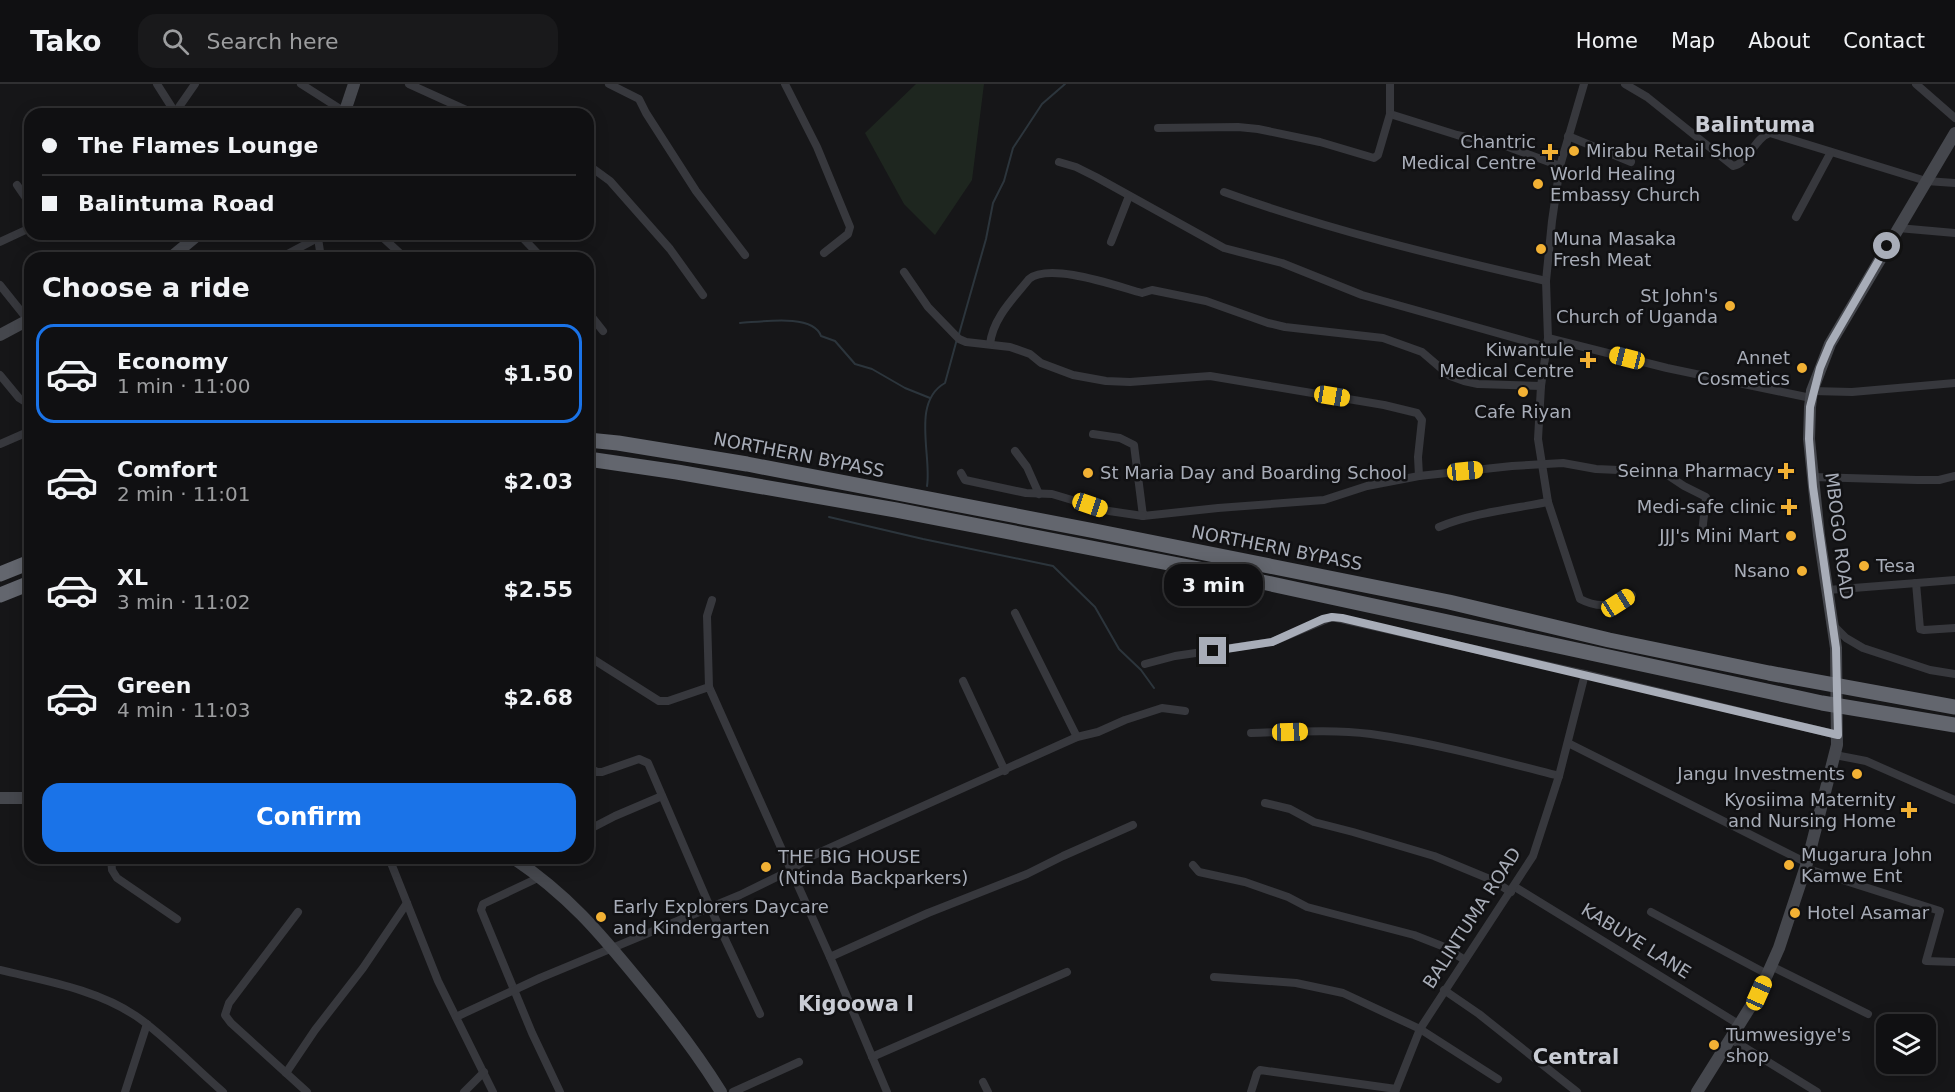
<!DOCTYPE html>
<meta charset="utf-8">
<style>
body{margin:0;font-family:"DejaVu Sans",sans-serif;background:#19191b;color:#f1f3f6;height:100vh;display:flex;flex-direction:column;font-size:22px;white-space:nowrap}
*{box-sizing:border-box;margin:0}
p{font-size:20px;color:#9c9d9f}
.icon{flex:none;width:33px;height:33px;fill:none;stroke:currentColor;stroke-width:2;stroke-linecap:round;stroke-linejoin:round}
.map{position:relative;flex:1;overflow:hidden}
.details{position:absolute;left:24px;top:168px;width:570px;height:612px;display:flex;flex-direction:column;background:#101012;border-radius:18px;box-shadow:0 3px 15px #0003,0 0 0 2px #303032}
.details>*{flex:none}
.banner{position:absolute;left:24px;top:24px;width:570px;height:132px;border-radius:18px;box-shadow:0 3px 15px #0003,0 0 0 2px #303032;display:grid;align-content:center;height:132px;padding:0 18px;background:#101012}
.tools{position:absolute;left:1876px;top:930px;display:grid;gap:12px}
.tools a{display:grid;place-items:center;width:60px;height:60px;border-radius:12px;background:#101012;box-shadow:0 3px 15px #0003,0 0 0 2px #303032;font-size:30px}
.end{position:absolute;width:27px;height:27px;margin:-14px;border:8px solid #a8adb8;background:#111;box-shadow:0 0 0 3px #111}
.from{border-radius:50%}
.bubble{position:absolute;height:42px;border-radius:18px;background:#101012;box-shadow:0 3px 15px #0003,0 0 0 2px #303032;font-size:20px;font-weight:600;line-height:42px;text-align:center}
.car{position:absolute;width:18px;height:36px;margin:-18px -9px;border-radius:8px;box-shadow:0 0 4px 2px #0007;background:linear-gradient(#f5c518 24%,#345 0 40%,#f5c518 0 76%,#345 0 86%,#f5c518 0)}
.banner b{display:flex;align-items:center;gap:21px;height:57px;font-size:22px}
.banner b+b{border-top:2px solid #303032}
.banner i{width:15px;height:15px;background:#f1f3f6}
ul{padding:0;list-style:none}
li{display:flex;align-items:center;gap:18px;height:99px;margin:0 12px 9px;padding:0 6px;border:3px solid transparent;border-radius:18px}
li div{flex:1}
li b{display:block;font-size:22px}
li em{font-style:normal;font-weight:600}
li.selected{border-color:#1a73e8}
li>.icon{width:54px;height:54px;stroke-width:1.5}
h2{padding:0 18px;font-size:27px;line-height:72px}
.button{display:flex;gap:12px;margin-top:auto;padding:12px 18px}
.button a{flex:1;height:69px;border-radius:18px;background:#1a73e8;color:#fff;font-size:24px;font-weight:600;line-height:69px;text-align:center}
header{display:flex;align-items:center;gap:36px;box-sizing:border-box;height:84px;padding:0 30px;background:#101012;border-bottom:2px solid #303032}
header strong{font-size:28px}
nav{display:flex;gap:33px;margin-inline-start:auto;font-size:21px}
.search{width:420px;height:54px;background:#19191b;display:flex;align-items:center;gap:15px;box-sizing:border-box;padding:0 21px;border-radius:18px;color:#9c9d9f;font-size:22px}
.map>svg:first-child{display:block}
</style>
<header>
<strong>Tako</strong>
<div class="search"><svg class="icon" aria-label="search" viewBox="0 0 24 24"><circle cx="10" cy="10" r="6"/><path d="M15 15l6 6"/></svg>Search here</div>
<nav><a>Home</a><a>Map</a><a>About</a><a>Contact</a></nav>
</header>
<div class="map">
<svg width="1955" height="1008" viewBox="0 0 1955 1008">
<rect width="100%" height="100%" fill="#161618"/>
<polygon fill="#1e261f" points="916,0 984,0 972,96 935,151 904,120 865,49"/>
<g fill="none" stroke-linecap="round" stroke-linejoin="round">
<g stroke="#2c353c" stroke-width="2">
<path d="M740 239C760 238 813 229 821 252L835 257 855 280 872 285 905 304 930 314"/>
<polyline points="959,250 986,155 993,119 1004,97 1013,64 1042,20 1065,0"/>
<path d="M927 402C932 372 911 318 945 299L957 255"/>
<polyline points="829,433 923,455 1053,482 1095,523 1119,565 1141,586 1154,604"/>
</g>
<g stroke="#37383d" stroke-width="8">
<polyline points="157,0 176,30"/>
<polyline points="301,0 345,28"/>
<polyline points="409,0 475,30"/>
<polyline points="609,0 639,15 646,29 696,107 745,171"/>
<polyline points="785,0 817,63 850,143 848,150 824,169"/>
<polyline points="1390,0 1390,30 1457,51 1503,61 1560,82"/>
<path d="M1584 0 1560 82 1552 137 1546 197 1548 254 1541 302 1538 355 1548 418 1580 515C1599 525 1613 522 1632 511"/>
<path d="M1625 0 1647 13 1733 82C1749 79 1754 54 1770 49L1926 97 1955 99"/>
<polyline points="1916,0 1955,34"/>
<polyline points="178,30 179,23 195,0"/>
<polyline points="1158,44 1238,43 1258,45 1320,58 1374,74 1378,71 1390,30"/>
<polyline points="1568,52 1631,78"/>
<polyline points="1059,78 1076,83 1096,93 1224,164 1282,179 1362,211 1547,263"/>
<polyline points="588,81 610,97 670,165 703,211"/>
<polyline points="17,101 30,120"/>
<path d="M1224 108C1329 146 1437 172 1546 197"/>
<polyline points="1796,133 1831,68"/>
<polyline points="1898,144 1955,149"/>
<polyline points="350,150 355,153 360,150"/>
<polyline points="379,150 405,174"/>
<polyline points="519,150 542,174"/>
<polyline points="318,154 321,174"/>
<polyline points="0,158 30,144"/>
<polyline points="1111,158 1129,112"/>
<polyline points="280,174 325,150"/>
<polyline points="904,188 928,223 959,255 966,258 1010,263 1030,270 1041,279 1073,291 1106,297 1130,298 1210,292 1384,321 1417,329 1422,336 1418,373 1419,392"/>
<polyline points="0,201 28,236"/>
<polyline points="588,228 603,247"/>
<polyline points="1548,254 1667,284 1811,314"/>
<path d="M990 260C993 234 1013 215 1029 195 1050 178 1116 202 1142 209L1152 206 1206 217 1268 239 1285 243 1383 254 1422 268 1450 292 1464 297 1478 300 1541 302"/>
<polyline points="0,291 19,314 30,321"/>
<polyline points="1812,307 1852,308 1955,299"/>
<polyline points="1093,350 1120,354 1134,361 1143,432 1218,424 1324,416 1367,402 1419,392 1512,382 1563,379 1596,385 1663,388 1684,402 1706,413 1702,449"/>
<polyline points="0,360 30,347"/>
<polyline points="1015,367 1027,383 1039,410"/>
<polyline points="961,389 965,396 1026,409 1052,410 1109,427 1143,432"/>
<polyline points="1812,393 1917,396 1939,396 1955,392"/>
<path d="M1439 443C1473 429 1512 425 1548 418"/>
<polyline points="1916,499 1920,545 1924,546 1955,544"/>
<polyline points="1828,506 1955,496"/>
<polyline points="1015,529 1077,653"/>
<polyline points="1833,541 1846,554 1863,564 1930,586 1955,590"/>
<polyline points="588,572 659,617 668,617 709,603 830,873 887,1008"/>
<polyline points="1145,580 1175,572 1272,558 1332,533 1585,590 1838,651"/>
<polyline points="963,597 1005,687"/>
<polyline points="709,603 707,532 712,516"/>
<path d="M1251 649C1291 648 1332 645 1371 650 1435 659 1497 676 1559 692"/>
<polyline points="1568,659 1807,779"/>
<polyline points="1835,671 1866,677 1955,716"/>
<polyline points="588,683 597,688 602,688 639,675 648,679 710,823 760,930"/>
<polyline points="1265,719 1290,725 1314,738 1353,748 1434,772 1492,796 1511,808"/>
<polyline points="588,746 615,732 662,712"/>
<polyline points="111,774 112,786 117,794 177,835"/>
<polyline points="389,774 438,897 493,1008"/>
<polyline points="1193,781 1199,788 1245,798 1288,813 1307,823 1414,851 1442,862 1465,876"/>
<polyline points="1805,784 1940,827 1926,877 1955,878"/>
<polyline points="540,793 483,820 481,826 532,949 560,1008"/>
<polyline points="1515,803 1740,941"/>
<polyline points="298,828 229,919 225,931 231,939 307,1008"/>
<polyline points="1651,828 1767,890"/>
<polyline points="830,873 928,829 1027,790 1063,772 1133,741"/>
<polyline points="1771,882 1868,930"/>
<path d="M0 886C45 897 96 905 136 932 165 952 195 984 223 1008"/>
<polyline points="1214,893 1296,899 1343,909 1420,945 1498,995"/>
<polyline points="1444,906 1479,930 1577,1008"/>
<polyline points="456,933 540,894 740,811 789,787 814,771 1077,653 1098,648 1125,636 1162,624 1185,627"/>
<polyline points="1731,955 1817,1008"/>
<polyline points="872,973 1067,888"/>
<polyline points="286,989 315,946 363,884 407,819"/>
<polyline points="983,998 988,1008"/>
<polyline points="125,1008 147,940"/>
<polyline points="464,1008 484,988"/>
<polyline points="733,1008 799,978"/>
<polyline points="1251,1008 1257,989 1260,986 1396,1005"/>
<polyline points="1395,1008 1420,945 1533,772 1559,692 1585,590"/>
</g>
<g stroke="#45474d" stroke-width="12">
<polyline points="344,30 354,0"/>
<polyline points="170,174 199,150"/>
<polyline points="0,251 30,235"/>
<polyline points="0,714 30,714"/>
<path d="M513 774C568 811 599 848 640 898 669 933 697 969 721 1008"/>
<polyline points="1697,1008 1759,909 1779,864 1807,779 1837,661 1836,564 1819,451 1809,355 1810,323 1812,307 1830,260 1955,49"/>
</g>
<g stroke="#63666e" stroke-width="15">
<polyline points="588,356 618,359 747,380 1095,447 1449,518 1609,556 1769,589 1955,623"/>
<polyline points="588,375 677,388 896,426 1225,490 1822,619 1955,641"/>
<polyline points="0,490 30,478"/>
<polyline points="0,511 30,499"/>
</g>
</g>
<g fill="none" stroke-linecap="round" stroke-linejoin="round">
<polyline stroke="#a8adb8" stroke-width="8" points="1213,567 1272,558 1323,535 1332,533 1342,534 1838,651 1836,564 1813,403 1809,355 1810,323 1820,284 1830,260 1887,162"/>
</g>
<g fill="#f2b134" stroke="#111113" stroke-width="2">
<circle cx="1574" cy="67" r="6"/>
<path d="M1547 59h6v6h6v6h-6v6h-6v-6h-6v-6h6z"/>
<circle cx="1538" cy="100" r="6"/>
<circle cx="1541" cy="165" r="6"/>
<circle cx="1730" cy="222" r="6"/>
<path d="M1585 267h6v6h6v6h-6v6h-6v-6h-6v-6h6z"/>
<circle cx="1802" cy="284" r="6"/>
<circle cx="1523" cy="308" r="6"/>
<path d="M1783 378h6v6h6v6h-6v6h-6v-6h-6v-6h6z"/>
<circle cx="1088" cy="389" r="6"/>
<path d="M1786 414h6v6h6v6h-6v6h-6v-6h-6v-6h6z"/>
<circle cx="1791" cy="452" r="6"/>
<circle cx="1864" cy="482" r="6"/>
<circle cx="1802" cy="487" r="6"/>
<circle cx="1857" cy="690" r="6"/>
<path d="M1906 717h6v6h6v6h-6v6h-6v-6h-6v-6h6z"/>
<circle cx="1789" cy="781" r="6"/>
<circle cx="766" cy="783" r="6"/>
<circle cx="1795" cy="829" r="6"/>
<circle cx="601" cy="833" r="6"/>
<circle cx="1714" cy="961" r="6"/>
</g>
<g text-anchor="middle" stroke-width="5" stroke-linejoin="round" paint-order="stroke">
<g font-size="18" fill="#a8adb8" stroke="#111113" text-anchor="end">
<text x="1536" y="64">Chantric<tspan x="1536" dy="21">Medical Centre</tspan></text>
<text x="1586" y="73" text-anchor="start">Mirabu Retail Shop</text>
<text x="1550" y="96" text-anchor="start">World Healing<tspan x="1550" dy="21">Embassy Church</tspan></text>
<text x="1553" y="161" text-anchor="start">Muna Masaka<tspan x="1553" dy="21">Fresh Meat</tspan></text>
<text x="1718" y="218">St John's<tspan x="1718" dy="21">Church of Uganda</tspan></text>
<text x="1574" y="272">Kiwantule<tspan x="1574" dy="21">Medical Centre</tspan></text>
<text x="1790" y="280">Annet<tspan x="1790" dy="21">Cosmetics</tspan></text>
<text x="1523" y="334" text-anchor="middle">Cafe Riyan</text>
<text x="1774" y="393">Seinna Pharmacy</text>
<text x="1100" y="395" text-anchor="start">St Maria Day and Boarding School</text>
<text x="1776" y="429">Medi-safe clinic</text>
<text x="1779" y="458">JJJ's Mini Mart</text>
<text x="1876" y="488" text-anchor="start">Tesa</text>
<text x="1790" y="493">Nsano</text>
<text x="1845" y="696">Jangu Investments</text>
<text x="1896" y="722">Kyosiima Maternity<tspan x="1896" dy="21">and Nursing Home</tspan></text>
<text x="1801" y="777" text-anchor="start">Mugarura John<tspan x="1801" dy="21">Kamwe Ent</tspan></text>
<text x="778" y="779" text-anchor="start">THE BIG HOUSE<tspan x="778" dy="21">(Ntinda Backparkers)</tspan></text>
<text x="613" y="829" text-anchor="start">Early Explorers Daycare<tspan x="613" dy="21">and Kindergarten</tspan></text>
<text x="1807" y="835" text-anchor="start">Hotel Asamar</text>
<text x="1726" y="957" text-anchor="start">Tumwesigye's<tspan x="1726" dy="21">shop</tspan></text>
</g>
<g font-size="18" fill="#a8adb8" stroke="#111113">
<text transform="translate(799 371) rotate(11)" y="6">NORTHERN BYPASS</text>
<text transform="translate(1839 452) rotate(83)" y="6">MBOGO ROAD</text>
<text transform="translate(1277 464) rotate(11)" y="6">NORTHERN BYPASS</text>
<text transform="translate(1472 834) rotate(-57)" y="6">BALINTUMA ROAD</text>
<text transform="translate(1636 857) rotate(32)" y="6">KABUYE LANE</text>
</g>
<g font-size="21" font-weight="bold" fill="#c9ccd4" stroke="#111113">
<text x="1755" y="48">Balintuma</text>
<text x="856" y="927">Kigoowa I</text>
<text x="1576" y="980">Central</text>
</g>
</g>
</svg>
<div class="tools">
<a><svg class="icon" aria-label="layers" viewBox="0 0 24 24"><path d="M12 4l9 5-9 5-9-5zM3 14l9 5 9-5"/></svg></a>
</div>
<i class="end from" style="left:1887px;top:162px"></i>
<i class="end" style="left:1213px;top:567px"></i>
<div class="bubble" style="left:1164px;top:480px;width:99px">3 min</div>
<i class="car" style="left:1627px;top:274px;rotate:284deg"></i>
<i class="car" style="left:1332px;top:312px;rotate:99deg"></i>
<i class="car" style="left:1465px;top:387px;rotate:84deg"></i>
<i class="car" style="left:1090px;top:421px;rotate:109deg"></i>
<i class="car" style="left:1618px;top:519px;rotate:58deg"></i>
<i class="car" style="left:1290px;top:648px;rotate:88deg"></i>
<i class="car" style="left:1759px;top:909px;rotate:24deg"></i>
<div class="banner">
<b><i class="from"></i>The Flames Lounge</b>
<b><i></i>Balintuma Road</b>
</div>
<section class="details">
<h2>Choose a ride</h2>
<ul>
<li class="selected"><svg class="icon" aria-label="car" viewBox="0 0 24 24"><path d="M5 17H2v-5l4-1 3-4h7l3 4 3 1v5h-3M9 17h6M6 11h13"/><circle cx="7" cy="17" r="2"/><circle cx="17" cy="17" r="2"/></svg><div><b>Economy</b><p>1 min · 11:00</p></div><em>$1.50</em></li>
<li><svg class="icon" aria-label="car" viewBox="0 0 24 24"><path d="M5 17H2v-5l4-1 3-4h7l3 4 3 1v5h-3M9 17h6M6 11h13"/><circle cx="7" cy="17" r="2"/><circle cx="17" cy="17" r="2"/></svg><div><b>Comfort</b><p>2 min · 11:01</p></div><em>$2.03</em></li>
<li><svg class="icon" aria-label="car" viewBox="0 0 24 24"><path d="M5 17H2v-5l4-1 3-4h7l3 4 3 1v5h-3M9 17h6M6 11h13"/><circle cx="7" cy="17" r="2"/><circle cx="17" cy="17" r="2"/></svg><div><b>XL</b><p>3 min · 11:02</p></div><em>$2.55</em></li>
<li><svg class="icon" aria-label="car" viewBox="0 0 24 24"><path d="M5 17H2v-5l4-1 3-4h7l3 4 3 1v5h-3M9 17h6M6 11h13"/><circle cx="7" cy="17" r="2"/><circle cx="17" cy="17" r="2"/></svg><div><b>Green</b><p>4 min · 11:03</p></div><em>$2.68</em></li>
</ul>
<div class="button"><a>Confirm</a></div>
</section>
</div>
